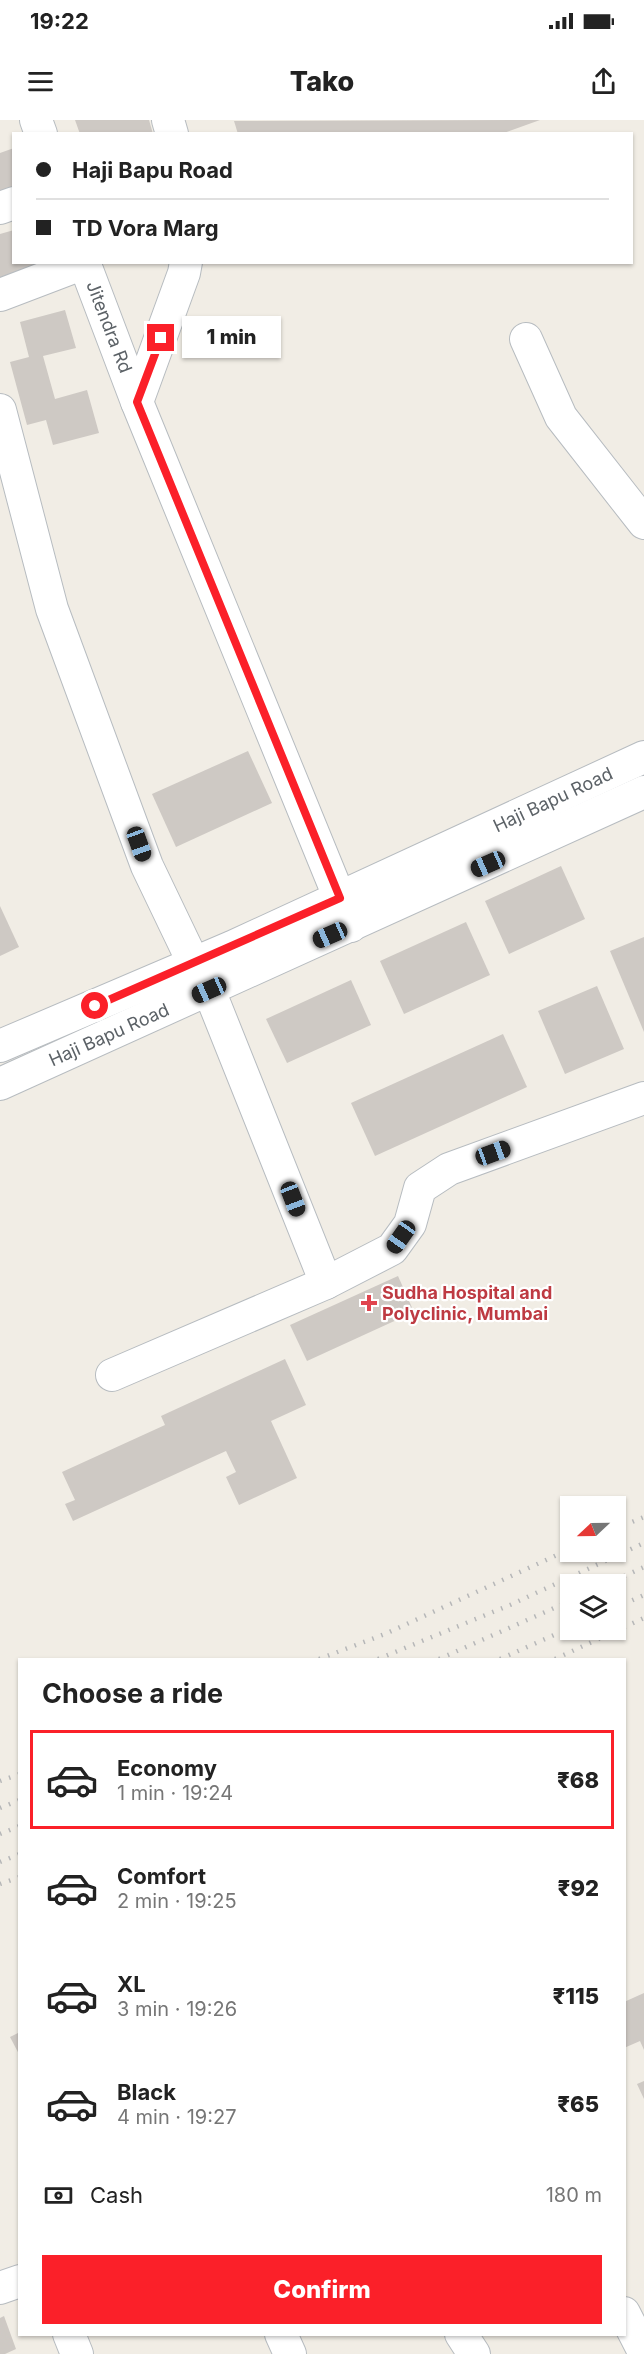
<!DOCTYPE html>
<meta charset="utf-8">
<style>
body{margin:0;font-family:Inter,sans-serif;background:#f6f6f6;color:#222;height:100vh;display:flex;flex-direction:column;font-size:22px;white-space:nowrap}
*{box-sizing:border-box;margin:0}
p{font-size:20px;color:#767676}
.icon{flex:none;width:33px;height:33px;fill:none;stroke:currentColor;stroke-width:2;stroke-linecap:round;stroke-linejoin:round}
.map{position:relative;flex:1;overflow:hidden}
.side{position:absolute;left:18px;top:1538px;width:608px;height:678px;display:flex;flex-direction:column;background:#fff;border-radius:0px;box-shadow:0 2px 4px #0004}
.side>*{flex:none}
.top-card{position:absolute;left:12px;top:12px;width:621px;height:132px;border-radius:0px;box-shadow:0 2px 4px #0004;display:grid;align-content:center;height:132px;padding:0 24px;background:#fff}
.needle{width:39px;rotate:248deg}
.controls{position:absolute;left:560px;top:1376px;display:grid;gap:12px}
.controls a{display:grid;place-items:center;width:66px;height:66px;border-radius:0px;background:#fff;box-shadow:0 2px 4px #0004;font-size:30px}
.end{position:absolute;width:27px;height:27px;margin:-14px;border:8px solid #fb2029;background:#fff;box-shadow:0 0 0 3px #fff}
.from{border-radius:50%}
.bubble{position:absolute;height:42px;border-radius:0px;background:#fff;box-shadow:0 2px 4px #0004;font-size:20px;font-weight:800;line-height:42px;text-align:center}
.car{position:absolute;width:18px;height:36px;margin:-18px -9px;border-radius:8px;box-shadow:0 0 4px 2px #0007;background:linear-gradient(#222 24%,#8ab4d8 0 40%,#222 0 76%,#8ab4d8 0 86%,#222 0)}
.top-card b{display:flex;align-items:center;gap:21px;height:57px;font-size:22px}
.top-card b+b{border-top:2px solid #e0e0e0}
.top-card i{width:15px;height:15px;background:#222}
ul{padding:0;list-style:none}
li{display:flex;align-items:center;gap:18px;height:99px;margin:0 12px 9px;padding:0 12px;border:3px solid transparent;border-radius:0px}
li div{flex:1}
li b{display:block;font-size:22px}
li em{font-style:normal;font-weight:800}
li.selected{border-color:#fb2029}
li>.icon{width:54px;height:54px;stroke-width:1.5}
h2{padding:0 24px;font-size:27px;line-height:72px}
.pay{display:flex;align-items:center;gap:15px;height:66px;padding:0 24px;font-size:22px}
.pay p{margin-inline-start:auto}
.action{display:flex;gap:12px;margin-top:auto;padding:12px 24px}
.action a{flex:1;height:69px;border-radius:0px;background:#fb2029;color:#fff;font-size:24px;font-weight:800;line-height:69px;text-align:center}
.status{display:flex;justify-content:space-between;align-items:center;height:42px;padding:0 30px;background:#fff;direction:ltr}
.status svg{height:16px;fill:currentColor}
header{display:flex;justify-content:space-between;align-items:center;height:78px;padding:0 24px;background:#fff;font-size:27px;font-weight:800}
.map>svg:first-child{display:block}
</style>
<div class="status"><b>19:22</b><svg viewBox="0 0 49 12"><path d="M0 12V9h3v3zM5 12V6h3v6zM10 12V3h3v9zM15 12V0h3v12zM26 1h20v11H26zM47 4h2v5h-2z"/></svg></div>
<header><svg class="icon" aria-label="menu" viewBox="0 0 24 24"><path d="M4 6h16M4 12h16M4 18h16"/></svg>Tako<svg class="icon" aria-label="share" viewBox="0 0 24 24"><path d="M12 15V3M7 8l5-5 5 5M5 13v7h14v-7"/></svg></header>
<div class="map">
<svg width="644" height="2234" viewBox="0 0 644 2234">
<rect width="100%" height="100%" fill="#f1ede5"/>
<g fill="#cec9c4">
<polygon points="75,0 149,0 153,14 80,14"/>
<polygon points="540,0 501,14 238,14 234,1"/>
<polygon points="14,28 14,73 0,78 0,33"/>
<polygon points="14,110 14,142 50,142 0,165 0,114"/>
<polygon points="65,190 76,228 43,236 55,279 87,270 99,313 53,325 46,300 27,305 10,242 29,237 20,202"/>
<polygon points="248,631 272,683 176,727 152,674"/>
<polygon points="561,746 585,799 509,834 485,781"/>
<polygon points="0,786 19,827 0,836"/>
<polygon points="466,802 490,855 404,894 380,841"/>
<polygon points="644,817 644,912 610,831"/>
<polygon points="351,860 371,905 287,943 266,899"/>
<polygon points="597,866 624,929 565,954 538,891"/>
<polygon points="503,914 527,967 375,1036 351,983"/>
<polygon points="398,1156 414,1192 307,1241 290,1205"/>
<polygon points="285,1239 306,1285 271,1301 297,1358 239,1385 226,1357 236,1352 226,1331 73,1401 65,1384 75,1380 62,1352 165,1305 161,1296"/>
<polygon points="644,1873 644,1930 640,1921 624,1928 624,1882"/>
<polygon points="20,1912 20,1936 10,1917"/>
<polygon points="644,1961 644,1979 637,1964"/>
<polygon points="4,2196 16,2229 5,2234 0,2234 0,2198"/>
</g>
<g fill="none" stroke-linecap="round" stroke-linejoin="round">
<defs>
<g id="minor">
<polyline points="36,0 41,14"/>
<polyline points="168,0 172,14"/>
<polyline points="0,88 14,83"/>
<polyline points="84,142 137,282 351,806"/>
<polyline points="0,175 84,143"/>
<polyline points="526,219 561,297 644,403"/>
<polyline points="137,282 184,153 186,142"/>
<polyline points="0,290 52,489 147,746 194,844"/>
<polyline points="209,870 326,1163"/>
<polyline points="0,926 232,827 644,637"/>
<polyline points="0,964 644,672"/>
<polyline points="112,1255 326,1163 392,1129 410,1104 420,1068 449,1049 644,978"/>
<polyline points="0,2168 20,2161"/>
<polyline points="624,2193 644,2232"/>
<polyline points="69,2214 77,2234"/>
<polyline points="281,2214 290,2234"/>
<polyline points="461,2214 474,2234"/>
</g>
</defs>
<use href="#minor" stroke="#b7bcc0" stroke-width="34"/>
<use href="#minor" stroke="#fff" stroke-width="32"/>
<g stroke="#b6b7b8" stroke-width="4.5" stroke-dasharray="1.5 8" stroke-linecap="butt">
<polyline points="615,1409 644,1397"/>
<polyline points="607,1464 644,1447"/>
<polyline points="615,1488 644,1475"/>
<polyline points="319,1539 385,1514 570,1429"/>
<polyline points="378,1539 510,1485 644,1423"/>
<polyline points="439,1539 570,1481"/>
<polyline points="500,1539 570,1508"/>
<polyline points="555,1539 644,1498"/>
<polyline points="0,1661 20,1654"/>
<polyline points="0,1688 20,1680"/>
<polyline points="0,1714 20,1706"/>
<polyline points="0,1742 20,1734"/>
<polyline points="0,1764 20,1757"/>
</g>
</g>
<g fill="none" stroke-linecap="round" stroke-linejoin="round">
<polyline stroke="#fb2029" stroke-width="8" points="95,886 340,778 137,282 161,218"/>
</g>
<path fill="#e0444e" stroke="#fff" stroke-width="2" d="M366 1174h6v6h6v6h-6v6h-6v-6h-6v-6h6z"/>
<g text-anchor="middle" stroke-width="4.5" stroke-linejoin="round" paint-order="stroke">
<g font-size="18" fill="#5c6267" stroke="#fff">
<text transform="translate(109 207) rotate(69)" y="6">Jitendra Rd</text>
<text transform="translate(553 680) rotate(-25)" y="6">Haji Bapu Road</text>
<text transform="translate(109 915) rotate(-24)" y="6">Haji Bapu Road</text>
</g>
<g font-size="18" font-weight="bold" fill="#be3a42" stroke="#fff" text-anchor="start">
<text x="382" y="1179">Sudha Hospital and<tspan x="382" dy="21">Polyclinic, Mumbai</tspan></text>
</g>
</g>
</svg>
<div class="controls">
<a><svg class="needle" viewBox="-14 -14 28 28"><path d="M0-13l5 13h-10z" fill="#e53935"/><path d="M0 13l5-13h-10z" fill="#767676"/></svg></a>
<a><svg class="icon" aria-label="layers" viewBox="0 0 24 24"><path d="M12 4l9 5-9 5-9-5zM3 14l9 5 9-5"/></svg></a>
</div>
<i class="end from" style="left:95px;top:886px"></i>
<i class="end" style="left:161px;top:218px"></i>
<div class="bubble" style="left:182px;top:196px;width:99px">1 min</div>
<i class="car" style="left:139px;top:724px;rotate:160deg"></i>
<i class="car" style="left:488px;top:744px;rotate:246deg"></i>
<i class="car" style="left:330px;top:815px;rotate:246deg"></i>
<i class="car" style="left:209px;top:870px;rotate:246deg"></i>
<i class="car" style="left:493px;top:1033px;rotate:70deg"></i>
<i class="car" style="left:293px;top:1079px;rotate:159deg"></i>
<i class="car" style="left:401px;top:1117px;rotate:215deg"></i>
<div class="top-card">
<b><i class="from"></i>Haji Bapu Road</b>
<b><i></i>TD Vora Marg</b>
</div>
<section class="side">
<h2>Choose a ride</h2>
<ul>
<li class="selected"><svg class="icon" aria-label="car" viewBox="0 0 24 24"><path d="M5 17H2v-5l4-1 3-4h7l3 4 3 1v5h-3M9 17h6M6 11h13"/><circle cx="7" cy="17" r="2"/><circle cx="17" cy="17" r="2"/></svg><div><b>Economy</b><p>1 min · 19:24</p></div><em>₹68</em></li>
<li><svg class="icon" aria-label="car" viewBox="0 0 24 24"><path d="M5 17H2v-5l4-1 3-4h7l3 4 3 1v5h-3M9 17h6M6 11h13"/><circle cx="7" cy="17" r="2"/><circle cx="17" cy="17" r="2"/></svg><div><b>Comfort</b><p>2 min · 19:25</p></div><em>₹92</em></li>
<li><svg class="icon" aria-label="car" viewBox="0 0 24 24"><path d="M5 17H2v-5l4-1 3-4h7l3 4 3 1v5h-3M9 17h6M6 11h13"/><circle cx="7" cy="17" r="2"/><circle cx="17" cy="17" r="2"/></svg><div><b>XL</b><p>3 min · 19:26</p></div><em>₹115</em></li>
<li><svg class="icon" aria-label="car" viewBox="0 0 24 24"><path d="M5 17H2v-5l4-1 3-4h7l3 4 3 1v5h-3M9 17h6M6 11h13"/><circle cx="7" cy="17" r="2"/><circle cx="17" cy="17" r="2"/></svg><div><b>Black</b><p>4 min · 19:27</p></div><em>₹65</em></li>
</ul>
<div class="pay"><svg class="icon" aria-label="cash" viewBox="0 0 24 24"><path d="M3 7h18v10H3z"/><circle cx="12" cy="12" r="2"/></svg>Cash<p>180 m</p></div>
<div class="action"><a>Confirm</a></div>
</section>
</div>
